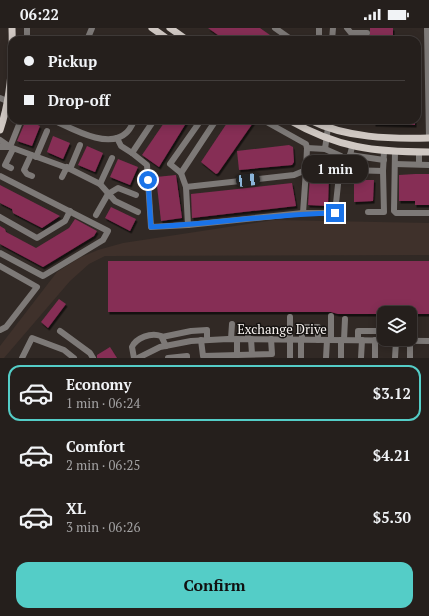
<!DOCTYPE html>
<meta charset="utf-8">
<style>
body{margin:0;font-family:"PT Serif",serif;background:#2d2725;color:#f1f3f6;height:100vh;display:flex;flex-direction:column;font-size:15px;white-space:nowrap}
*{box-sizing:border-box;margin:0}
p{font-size:13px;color:#a3a2a3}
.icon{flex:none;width:22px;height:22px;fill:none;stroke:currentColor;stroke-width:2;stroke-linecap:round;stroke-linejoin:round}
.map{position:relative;height:330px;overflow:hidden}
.drawer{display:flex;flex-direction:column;background:#251f1c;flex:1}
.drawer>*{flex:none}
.banner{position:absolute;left:8px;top:8px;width:413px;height:88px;border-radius:12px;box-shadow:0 2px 10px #0003,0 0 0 1px #423d3b;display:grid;align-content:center;height:88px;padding:0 16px;background:#251f1c}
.controls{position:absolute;left:377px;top:278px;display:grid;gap:8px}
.controls a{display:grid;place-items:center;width:40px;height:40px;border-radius:8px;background:#251f1c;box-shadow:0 2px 10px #0003,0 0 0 1px #423d3b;font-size:20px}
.end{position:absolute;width:18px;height:18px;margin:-9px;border:5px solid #1a73e8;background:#fff;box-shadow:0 0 0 2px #fff}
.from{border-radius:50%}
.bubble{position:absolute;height:28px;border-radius:12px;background:#251f1c;box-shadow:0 2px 10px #0003,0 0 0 1px #423d3b;font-size:13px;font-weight:700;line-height:28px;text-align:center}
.car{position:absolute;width:12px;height:24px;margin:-12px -6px;border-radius:5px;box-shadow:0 0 3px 1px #0007;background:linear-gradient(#222 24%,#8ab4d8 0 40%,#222 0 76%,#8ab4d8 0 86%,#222 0)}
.banner b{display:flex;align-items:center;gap:14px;height:38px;font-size:15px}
.banner b+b{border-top:1px solid #423d3b}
.banner i{width:10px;height:10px;background:#f1f3f6}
ul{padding:7px 0 0;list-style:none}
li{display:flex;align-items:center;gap:12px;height:56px;margin:0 8px 6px;padding:0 8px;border:2px solid transparent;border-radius:12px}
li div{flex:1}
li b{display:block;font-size:15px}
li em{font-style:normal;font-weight:700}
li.selected{border-color:#54cdc7}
li>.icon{width:36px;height:36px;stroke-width:1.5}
.primary-button{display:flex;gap:8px;margin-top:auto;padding:8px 16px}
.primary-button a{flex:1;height:46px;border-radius:12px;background:#54cdc7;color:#111;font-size:16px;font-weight:700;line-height:46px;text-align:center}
.status{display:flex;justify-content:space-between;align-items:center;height:28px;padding:0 20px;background:#251f1c;direction:ltr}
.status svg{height:11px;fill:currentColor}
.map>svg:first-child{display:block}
</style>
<div class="status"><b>06:22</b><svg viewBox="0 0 49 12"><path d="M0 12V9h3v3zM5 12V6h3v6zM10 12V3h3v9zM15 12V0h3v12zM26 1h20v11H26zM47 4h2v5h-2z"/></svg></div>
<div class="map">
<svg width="429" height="330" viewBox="0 0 429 330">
<defs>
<filter id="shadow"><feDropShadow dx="1.5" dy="2.5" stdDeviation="0" flood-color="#0009"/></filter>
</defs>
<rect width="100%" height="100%" fill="#312925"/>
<polygon fill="#3f312b" points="274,192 429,195 429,227 105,228 89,236 70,253 4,330 0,330 0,318 57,244 79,230 98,222 123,215"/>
<g fill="#862d55" filter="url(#shadow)">
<polygon points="208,0 260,0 277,12 225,12"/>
<rect x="370" y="0" width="23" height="12"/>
<polygon points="26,92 40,98 32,118 17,113"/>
<polygon points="166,92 188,92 159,139 142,127"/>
<polygon points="229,92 255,92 218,145 216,146 201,134"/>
<polygon points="374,92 415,92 415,97 374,96"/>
<polygon points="53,108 70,115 63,131 47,124"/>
<polygon points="289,117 293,119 294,134 292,137 239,142 237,123"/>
<polygon points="87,118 103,125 95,144 78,137"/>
<polygon points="118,131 138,139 130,157 110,149"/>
<polygon points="316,132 333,133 333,148 329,147 328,178 308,177 310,148 313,147 313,134"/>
<polygon points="415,146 429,146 429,177 415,177 415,173 399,173 399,147"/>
<polygon points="176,147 182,190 161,193 156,149"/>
<polygon points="366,152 374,152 373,173 354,174 354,153"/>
<polygon points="292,155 296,178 192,190 191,166"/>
<polygon points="0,157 60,188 42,200 13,185 12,181 0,175"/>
<polygon points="111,179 136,191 130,203 105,190"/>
<polygon points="75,191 97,203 94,208 43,239 0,216 0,198 5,201 6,204 36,220 69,200"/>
<polygon points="108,233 429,233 429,286 338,286 331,284 108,284"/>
<polygon points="59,271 66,276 48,300 41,294"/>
<polygon points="110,319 117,330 97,330 97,327"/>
</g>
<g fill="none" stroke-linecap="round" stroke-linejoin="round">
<g stroke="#7d7977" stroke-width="6">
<polyline points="275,0 292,12"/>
<polyline points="347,0 351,5 367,5"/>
<polyline points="427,0 429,110"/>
<polyline points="27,12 27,0"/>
<polyline points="87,12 92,0"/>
<polyline points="319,12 319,0"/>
<polyline points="332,12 333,0"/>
<polyline points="0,70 12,75"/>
<path d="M53 92C71 100 108 122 126 105 130 102 132 96 135 92"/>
<polyline points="102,92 105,94 112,92"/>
<polyline points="154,92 132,125 147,137 151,199 188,197 186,159"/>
<polyline points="201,92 170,136 181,145 216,92"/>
<polyline points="263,92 306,116 307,120"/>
<polyline points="20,94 10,119 70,141 100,156 115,173 138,184"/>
<polyline points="117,110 121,118 132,125"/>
<polyline points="0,112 10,119 0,119"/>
<path d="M352 118C351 127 347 133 347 142L383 143 384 123"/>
<polyline points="395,123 394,183 396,185 429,185"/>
<polyline points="31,127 24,142 27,146 32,148"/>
<polyline points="350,127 384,132"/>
<polyline points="36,129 47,103"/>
<polyline points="395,136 429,137"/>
<polyline points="419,136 419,124"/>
<polyline points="11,140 5,137 13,121"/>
<polyline points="70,141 80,117"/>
<polyline points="181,145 186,159 294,147 306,142 307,120 325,121 329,92"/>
<polyline points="0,148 108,203 103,212 43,248 0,225"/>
<polyline points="62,149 67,139"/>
<polyline points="100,156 112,130"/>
<polyline points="368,184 384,184 383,143"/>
<polyline points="303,185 306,142"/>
<polyline points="96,187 108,166 118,160 136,167"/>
<polyline points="0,189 37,210 65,193 70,183"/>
<polyline points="188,197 303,185 335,185 341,128 325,121"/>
<polyline points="0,238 37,259 6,299 0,302"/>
<polyline points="290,289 290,330"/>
<polyline points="60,303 90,325 93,330"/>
<polyline points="410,304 412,304 412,313"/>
<polyline points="162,309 191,303 207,302 207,312"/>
<polyline points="231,311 232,296"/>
<polyline points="248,311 248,303 290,303"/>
<polyline points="251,311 252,326"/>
<polyline points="201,312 203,328 272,326 271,311"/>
<polyline points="301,312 301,330"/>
<polyline points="302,312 302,299 318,299 318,312"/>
<polyline points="331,312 331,288"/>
<polyline points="344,312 345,291"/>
<polyline points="358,312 358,303 384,303"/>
<polyline points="410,313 410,330"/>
<polyline points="237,327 237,311"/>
<polyline points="22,330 32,310 64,322 74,330"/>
<path d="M134 330 132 319C136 310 151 304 161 308L166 318"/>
<polyline points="138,330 160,319 191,313 228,311 429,313"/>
<polyline points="168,330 187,328 187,330"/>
<polyline points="326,330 327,312"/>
<polyline points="341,330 341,312"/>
<polyline points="361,330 362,312"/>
<polyline points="375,330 375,312"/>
<polyline points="395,330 396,313"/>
</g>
<g stroke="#d0c8c3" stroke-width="7">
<polyline points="152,0 169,12"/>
<polyline points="170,0 187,12"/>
<path d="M289 92C338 120 374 124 429 124"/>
<path d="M310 92C346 110 390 111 429 110"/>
<path d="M0 102C11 70 13 34 12 0"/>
</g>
</g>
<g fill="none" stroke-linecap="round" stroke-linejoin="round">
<path stroke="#1a73e8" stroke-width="5" d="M148 152 151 199C213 196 274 186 335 185"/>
</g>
<g text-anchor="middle" stroke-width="3" stroke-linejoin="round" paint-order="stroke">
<g font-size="13" fill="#f8f3f0" stroke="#161311">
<text x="282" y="306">Exchange Drive</text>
</g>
</g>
</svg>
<div class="controls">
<a><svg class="icon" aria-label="layers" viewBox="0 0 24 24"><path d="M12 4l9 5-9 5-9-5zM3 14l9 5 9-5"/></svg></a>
</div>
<i class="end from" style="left:148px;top:152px"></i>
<i class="end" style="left:335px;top:185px"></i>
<div class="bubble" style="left:302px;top:127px;width:66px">1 min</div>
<i class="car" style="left:248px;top:152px;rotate:83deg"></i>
<div class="banner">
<b><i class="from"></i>Pickup</b>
<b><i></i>Drop-off</b>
</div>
</div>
<section class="drawer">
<ul>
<li class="selected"><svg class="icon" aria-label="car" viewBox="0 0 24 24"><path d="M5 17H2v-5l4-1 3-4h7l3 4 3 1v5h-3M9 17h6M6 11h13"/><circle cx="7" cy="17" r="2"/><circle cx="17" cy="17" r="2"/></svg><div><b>Economy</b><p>1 min · 06:24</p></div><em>$3.12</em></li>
<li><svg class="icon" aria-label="car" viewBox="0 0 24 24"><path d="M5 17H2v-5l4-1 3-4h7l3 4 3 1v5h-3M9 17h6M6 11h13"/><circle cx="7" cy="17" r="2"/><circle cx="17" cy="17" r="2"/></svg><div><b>Comfort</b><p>2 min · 06:25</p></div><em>$4.21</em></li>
<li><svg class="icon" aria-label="car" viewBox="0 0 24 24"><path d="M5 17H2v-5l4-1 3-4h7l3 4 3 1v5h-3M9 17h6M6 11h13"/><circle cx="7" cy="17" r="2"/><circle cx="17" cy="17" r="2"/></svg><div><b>XL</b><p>3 min · 06:26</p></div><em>$5.30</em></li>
</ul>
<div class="primary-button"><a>Confirm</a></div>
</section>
